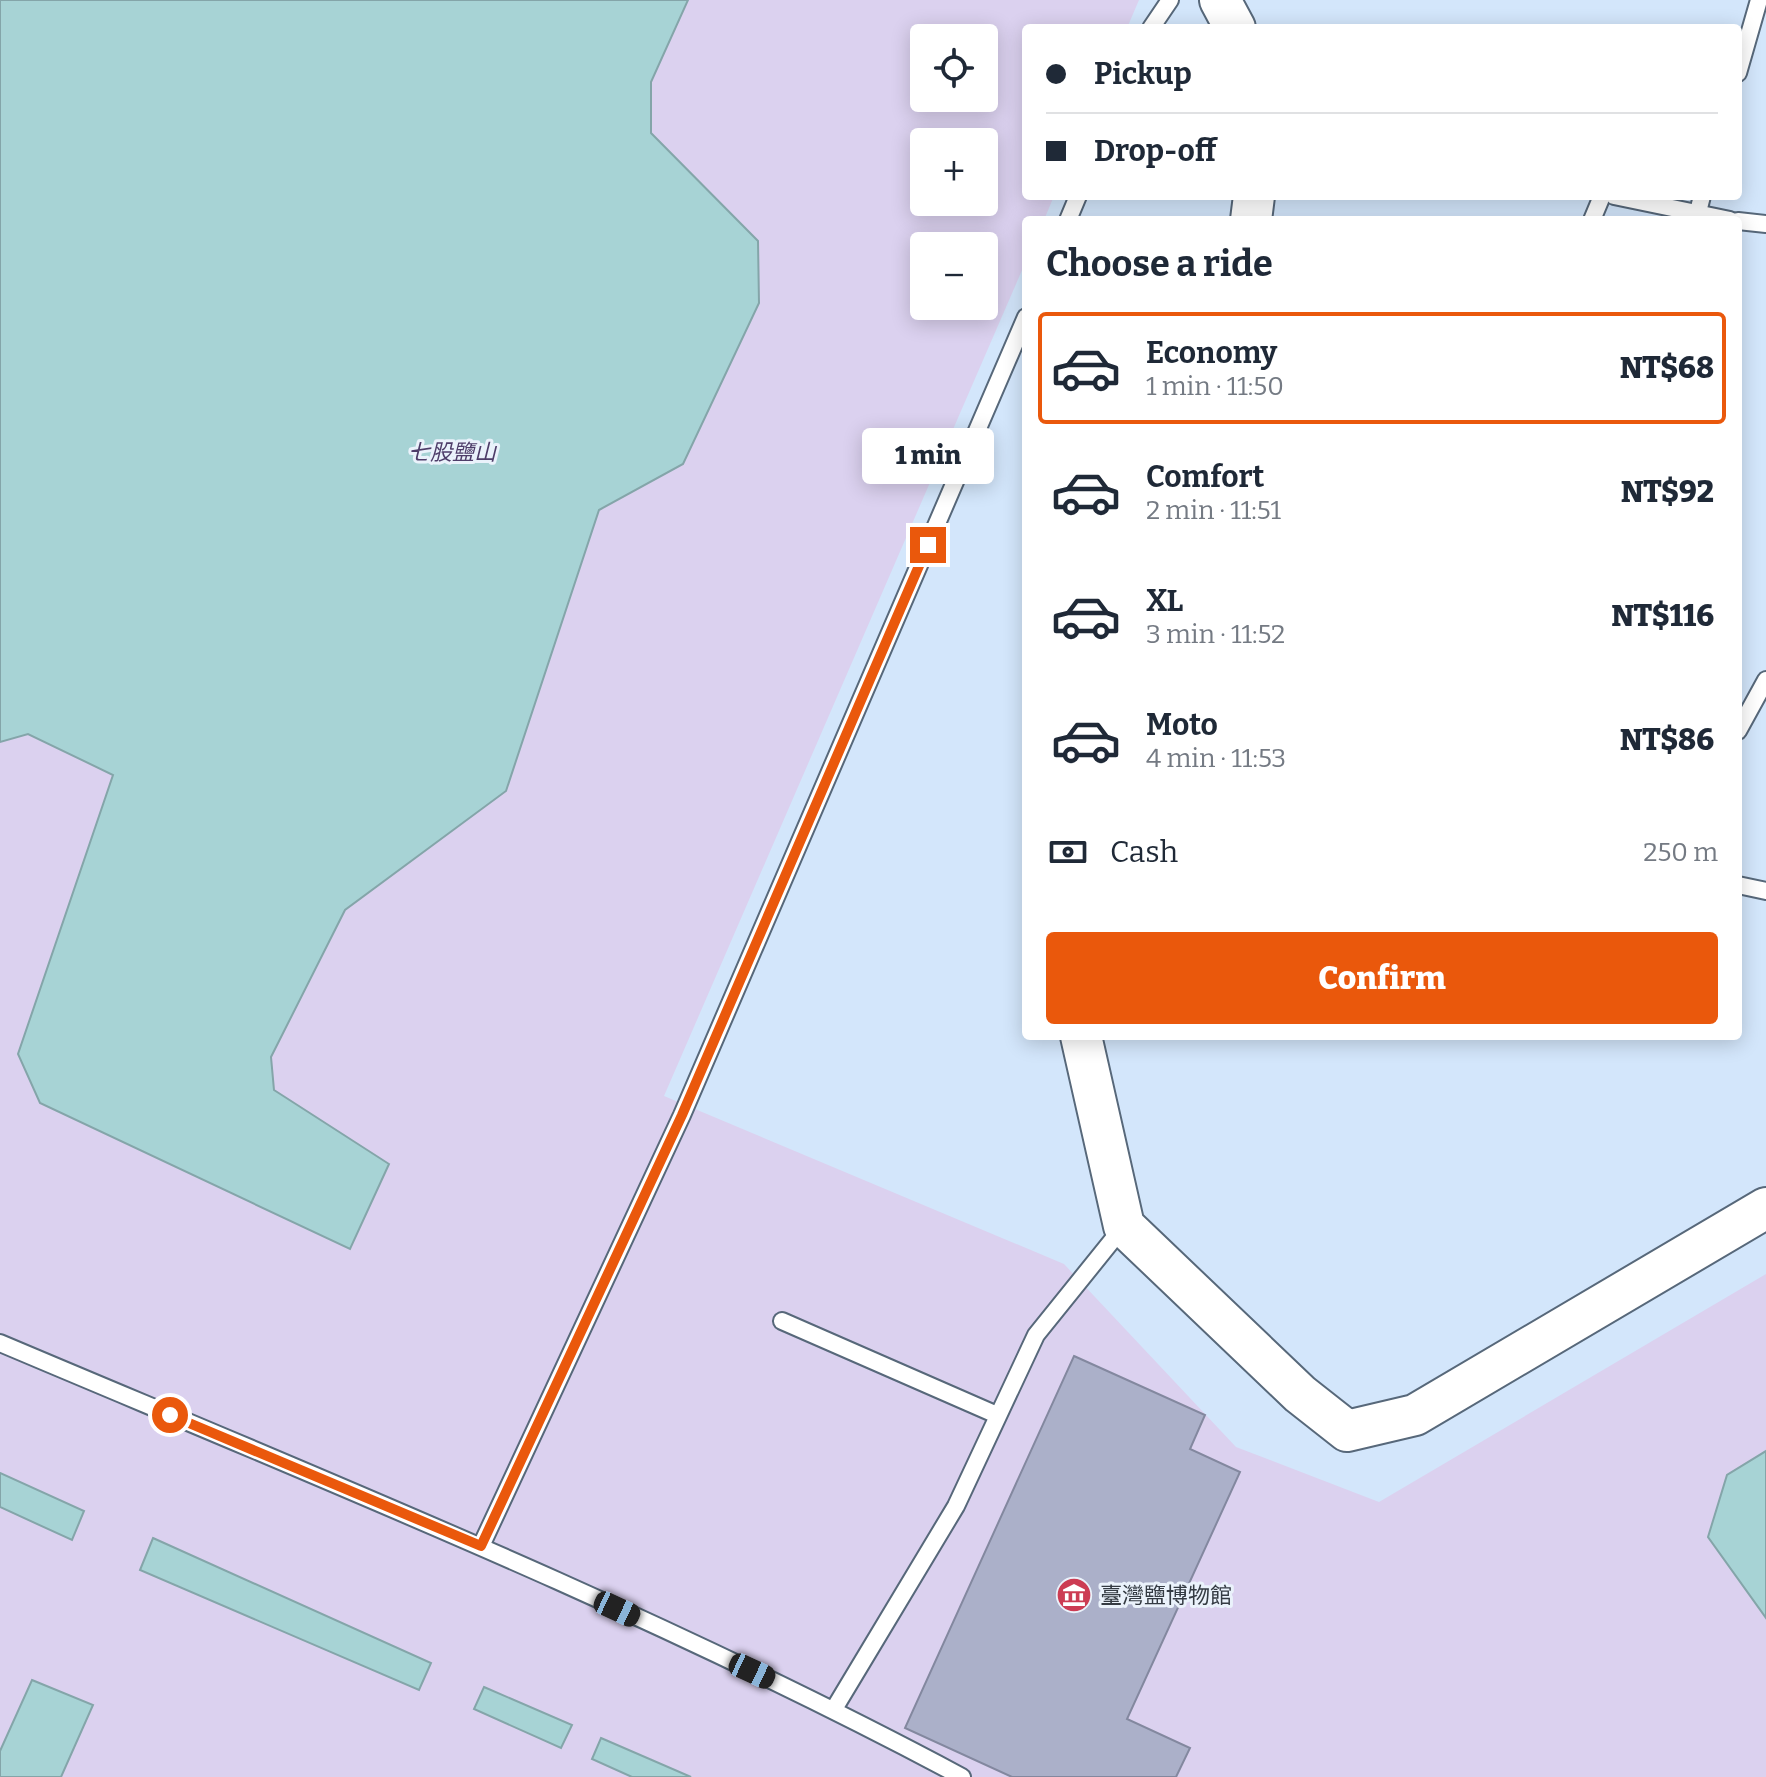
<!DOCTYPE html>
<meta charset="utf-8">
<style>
body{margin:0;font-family:Bitter,"Noto Sans TC",serif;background:#f2f2f3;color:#1f2937;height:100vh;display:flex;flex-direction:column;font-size:30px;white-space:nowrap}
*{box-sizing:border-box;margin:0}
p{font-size:26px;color:#747a83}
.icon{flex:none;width:44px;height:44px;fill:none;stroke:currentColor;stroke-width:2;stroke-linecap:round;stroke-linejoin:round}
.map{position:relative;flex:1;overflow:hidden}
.details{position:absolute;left:1022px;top:216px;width:720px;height:824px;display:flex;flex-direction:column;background:#fff;border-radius:8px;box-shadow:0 4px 20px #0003}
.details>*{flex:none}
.guide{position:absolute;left:1022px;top:24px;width:720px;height:176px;border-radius:8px;box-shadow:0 4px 20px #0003;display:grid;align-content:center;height:176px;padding:0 24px;background:#fff}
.fabs{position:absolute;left:910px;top:24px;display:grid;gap:16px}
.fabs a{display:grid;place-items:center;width:88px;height:88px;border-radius:8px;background:#fff;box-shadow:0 4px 20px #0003;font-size:40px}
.end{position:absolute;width:36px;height:36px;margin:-18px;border:10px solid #ea580c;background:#fff;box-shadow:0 0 0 4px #fff}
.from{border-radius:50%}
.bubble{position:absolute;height:56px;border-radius:8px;background:#fff;box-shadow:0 4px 20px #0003;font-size:26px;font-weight:800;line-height:56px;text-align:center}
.car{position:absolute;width:24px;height:48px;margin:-24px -12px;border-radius:10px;box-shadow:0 0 6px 2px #0007;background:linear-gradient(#222 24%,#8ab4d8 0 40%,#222 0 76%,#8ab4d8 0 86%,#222 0)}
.guide b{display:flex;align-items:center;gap:28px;height:76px;font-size:30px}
.guide b+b{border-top:2px solid #e0e1e3}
.guide i{width:20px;height:20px;background:#1f2937}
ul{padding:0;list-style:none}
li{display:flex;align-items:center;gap:24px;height:112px;margin:0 16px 12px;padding:0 8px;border:4px solid transparent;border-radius:8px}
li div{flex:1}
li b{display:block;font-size:30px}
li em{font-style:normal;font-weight:800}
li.active{border-color:#ea580c}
li>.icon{width:72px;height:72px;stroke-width:1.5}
h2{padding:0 24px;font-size:36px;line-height:96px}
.pay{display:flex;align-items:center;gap:20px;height:88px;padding:0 24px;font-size:30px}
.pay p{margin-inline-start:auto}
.action{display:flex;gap:16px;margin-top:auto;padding:16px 24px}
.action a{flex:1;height:92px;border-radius:8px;background:#ea580c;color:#fff;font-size:32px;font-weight:800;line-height:92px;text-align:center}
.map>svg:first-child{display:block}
</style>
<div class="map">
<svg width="1766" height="1777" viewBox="0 0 1766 1777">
<rect width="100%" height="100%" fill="#d3e6fb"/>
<path fill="#dbd1ef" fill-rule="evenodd" d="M0 0H1139L1127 28H1026V196H1054L1044 220H1026V261L664 1096 1064 1264 1236 1447 1379 1502 1766 1274V1777H0ZM924 38H984V98H924ZM924 142H984V202H924ZM924 246H984V306H924Z"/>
<g fill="#a7d3d5" stroke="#84a5a9" stroke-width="2">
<polygon points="0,0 688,0 651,82 651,133 758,241 759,303 683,464 599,510 506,791 345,910 271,1057 274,1090 389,1164 350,1249 40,1103 18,1054 113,775 28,734 0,742"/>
<polygon points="1766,1451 1766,1618 1708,1537 1727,1475"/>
<polygon points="0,1473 84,1511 72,1540 0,1507"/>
<polygon points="153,1538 431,1663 419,1690 140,1570"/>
<polygon points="32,1680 93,1705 61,1777 0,1777 0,1751"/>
<polygon points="484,1687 572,1725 561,1748 474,1709"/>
<polygon points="601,1738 691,1777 632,1777 592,1759"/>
</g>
<polygon fill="#abb0c9" stroke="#83889f" stroke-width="2" points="1074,1356 1205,1415 1190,1449 1240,1472 1127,1719 1190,1748 1176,1777 1012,1777 905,1728"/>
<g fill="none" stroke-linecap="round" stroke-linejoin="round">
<defs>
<g id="service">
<polyline points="1151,28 1170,0"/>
<polyline points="1738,73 1759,0"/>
<polyline points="1614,196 1730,220"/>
<polyline points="1697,216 1702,196"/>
<polyline points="1068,220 1078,196"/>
<polyline points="1592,220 1602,196"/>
<polyline points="1738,221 1766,224"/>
<polyline points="1738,731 1766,680"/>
<polyline points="1738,885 1766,891"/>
<polyline points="782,1321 997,1415"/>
<path d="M0 1343C324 1480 651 1611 962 1777"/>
<polyline points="481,1546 682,1115 1026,317"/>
<polyline points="834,1709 956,1506 1036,1335 1123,1227"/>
</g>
<g id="tertiary">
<polyline points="1220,0 1235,28"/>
<polyline points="1251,220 1254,196"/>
<polyline points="1081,1036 1124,1226 1300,1394 1347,1431 1415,1415 1766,1208"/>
</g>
</defs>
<use href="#service" stroke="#57687a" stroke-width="20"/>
<use href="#tertiary" stroke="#57687a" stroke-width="44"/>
<use href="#service" stroke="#fff" stroke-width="16"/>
<use href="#tertiary" stroke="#fff" stroke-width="40"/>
</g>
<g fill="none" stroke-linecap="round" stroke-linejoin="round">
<polyline stroke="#ea580c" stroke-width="10" points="170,1415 481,1546 682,1115 928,545"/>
</g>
<defs>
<symbol id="museum-disc" viewBox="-11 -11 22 22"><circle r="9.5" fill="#cc3c53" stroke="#eaf2fb"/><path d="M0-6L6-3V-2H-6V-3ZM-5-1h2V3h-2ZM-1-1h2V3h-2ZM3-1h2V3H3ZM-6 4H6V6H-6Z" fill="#fff"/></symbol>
</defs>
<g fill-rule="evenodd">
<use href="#museum-disc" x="1054" y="1575" width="40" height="40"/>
</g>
<g text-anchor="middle" stroke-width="6" stroke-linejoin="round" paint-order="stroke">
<g font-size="22" font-style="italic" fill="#4e3d69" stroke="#eaf2fb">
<text x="452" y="460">七股鹽山</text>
</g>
<g font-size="22" fill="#343b43" stroke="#eaf2fb" text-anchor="start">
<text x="1100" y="1603">臺灣鹽博物館</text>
</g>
</g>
</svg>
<div class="fabs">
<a><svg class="icon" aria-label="locate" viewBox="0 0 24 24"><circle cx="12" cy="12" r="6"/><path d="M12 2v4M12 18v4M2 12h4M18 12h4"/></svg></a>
<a>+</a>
<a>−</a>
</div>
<i class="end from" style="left:170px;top:1415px"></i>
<i class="end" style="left:928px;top:545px"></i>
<div class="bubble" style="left:862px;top:428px;width:132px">1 min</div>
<i class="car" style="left:617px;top:1609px;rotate:115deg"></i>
<i class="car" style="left:752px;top:1671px;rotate:115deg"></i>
<div class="guide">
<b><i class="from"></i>Pickup</b>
<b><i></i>Drop-off</b>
</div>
<section class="details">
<h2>Choose a ride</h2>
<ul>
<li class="active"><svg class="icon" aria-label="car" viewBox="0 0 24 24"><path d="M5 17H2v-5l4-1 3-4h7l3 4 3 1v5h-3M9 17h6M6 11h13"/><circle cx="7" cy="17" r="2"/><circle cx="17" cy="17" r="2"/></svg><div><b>Economy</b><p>1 min · 11:50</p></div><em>NT$68</em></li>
<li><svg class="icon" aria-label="car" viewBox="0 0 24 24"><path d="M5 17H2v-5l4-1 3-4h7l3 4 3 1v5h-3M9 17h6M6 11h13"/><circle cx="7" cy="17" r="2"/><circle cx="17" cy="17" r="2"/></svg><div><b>Comfort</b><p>2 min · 11:51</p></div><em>NT$92</em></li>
<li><svg class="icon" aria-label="car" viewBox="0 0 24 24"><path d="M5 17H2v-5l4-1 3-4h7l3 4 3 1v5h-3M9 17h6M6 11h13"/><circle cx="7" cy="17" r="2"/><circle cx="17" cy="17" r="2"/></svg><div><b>XL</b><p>3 min · 11:52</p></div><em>NT$116</em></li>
<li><svg class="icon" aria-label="car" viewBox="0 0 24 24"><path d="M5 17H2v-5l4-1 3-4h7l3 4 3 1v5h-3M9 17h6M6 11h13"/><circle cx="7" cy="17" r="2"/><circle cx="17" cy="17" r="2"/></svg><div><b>Moto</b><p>4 min · 11:53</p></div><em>NT$86</em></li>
</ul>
<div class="pay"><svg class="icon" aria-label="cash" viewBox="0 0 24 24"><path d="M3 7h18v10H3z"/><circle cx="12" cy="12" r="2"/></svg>Cash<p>250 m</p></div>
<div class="action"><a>Confirm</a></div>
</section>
</div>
